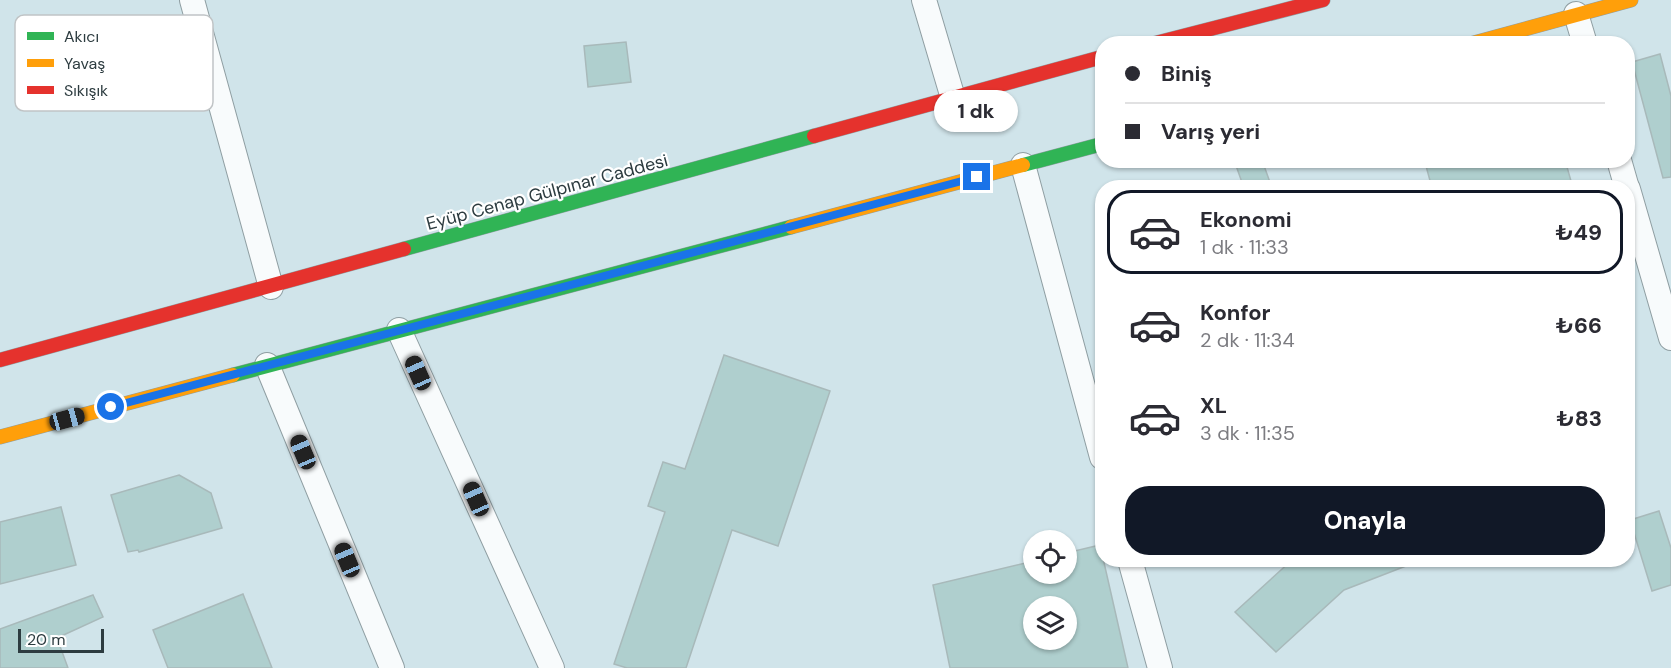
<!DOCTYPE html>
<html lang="tr">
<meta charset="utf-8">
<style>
body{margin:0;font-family:"DM Sans",sans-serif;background:#f2f2f3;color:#2b2b33;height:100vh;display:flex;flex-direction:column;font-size:22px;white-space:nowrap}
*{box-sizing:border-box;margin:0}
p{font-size:20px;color:#7c7c81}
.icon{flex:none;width:33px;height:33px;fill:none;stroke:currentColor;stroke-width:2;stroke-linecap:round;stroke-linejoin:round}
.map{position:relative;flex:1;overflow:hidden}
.side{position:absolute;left:1095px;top:180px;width:540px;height:387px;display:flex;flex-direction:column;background:#fff;border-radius:24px;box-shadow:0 2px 4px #0004}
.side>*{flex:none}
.top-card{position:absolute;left:1095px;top:36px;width:540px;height:132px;border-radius:24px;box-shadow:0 2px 4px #0004;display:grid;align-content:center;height:132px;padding:0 30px;background:#fff}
.tools{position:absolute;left:1023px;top:530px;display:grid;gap:12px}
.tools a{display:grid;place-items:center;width:54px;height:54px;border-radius:50%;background:#fff;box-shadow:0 2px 4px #0004;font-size:30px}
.scale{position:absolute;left:18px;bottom:15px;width:86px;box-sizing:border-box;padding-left:6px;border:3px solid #2d3c40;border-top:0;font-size:16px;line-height:21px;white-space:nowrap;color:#2d3c40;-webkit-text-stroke:4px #fff;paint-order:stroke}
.end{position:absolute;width:27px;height:27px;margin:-14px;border:8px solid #1a73e8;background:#fff;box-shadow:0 0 0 3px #fff}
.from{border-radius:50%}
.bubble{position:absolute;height:42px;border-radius:21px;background:#fff;box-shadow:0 2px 4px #0004;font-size:20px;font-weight:800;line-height:42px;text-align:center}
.car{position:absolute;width:18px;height:36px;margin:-18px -9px;border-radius:8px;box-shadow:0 0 4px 2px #0007;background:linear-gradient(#222 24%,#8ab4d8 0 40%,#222 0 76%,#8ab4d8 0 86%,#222 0)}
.top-card b{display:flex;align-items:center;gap:21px;height:57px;font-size:22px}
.top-card b+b{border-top:2px solid #e1e1e2}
.top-card i{width:15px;height:15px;background:#2b2b33}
ul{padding:10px 0 0;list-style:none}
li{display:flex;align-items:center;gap:18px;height:84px;margin:0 12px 9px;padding:0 18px;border:3px solid transparent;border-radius:24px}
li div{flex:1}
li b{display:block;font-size:22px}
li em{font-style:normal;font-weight:800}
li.active{border-color:#111827}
li>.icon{width:54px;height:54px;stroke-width:1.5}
.primary-button{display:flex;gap:12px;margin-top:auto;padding:12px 30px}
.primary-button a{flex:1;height:69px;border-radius:24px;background:#111827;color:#fff;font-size:24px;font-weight:800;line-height:69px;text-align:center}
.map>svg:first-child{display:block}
</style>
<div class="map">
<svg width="1671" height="668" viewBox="0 0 1671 668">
<rect width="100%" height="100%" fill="#d0e4ea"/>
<g fill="#afcfce" stroke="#a8b9ba" stroke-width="1.5" fill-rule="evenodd">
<polygon points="626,42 631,82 588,87 584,46"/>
<polygon points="1660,54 1671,96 1671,177 1663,178 1632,62"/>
<polygon points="1234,160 1262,160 1272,188 1244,188"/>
<polygon points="1441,160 1565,160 1573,188 1432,188 1426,166"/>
<polygon points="724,355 830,391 778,546 732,530 686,668 627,668 614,664 665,512 648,506 663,462 685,469"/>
<polygon points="179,475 211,493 222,528 139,552 138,550 128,552 111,495"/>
<polygon points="61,507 76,565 0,584 0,522"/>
<polygon points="1659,511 1671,548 1671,585 1652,591 1630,520"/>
<path d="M1100 545 1128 668H950L933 585 1034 561V573H1066V553ZM1034 606H1066V639H1034Z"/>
<polygon points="1292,560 1419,560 1419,561 1344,590 1276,652 1235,612"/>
<polygon points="243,594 272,668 168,668 153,630"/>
<polygon points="93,595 103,617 57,638 68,668 0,668 0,629"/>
</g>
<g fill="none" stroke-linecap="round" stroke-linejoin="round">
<defs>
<g id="street">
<polyline points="192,0 271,287"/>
<polyline points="924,0 953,98"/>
<polyline points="1576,14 1585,44"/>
<polyline points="1619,160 1627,188"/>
<polyline points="1023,165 1102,457"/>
<polyline points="1628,189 1671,338"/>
<polyline points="399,330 552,668"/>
<polyline points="267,365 392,668"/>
<polyline points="1130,560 1160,668"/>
</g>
<g id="fast">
<polyline points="1023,165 1102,144"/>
<polyline points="404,249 814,136"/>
<polyline points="233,375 791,227"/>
</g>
<g id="slow">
<polyline points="1470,44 1631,0"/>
<polyline points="791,227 1023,165"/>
<polyline points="0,437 233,375"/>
</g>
<g id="jam">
<polyline points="1152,44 1323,0"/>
<polyline points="814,136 1102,57"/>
<polyline points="0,360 404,249"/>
</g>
</defs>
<use href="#street" stroke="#8f9ea2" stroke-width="26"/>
<use href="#fast" stroke="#8f9ea2" stroke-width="15"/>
<use href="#slow" stroke="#8f9ea2" stroke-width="15"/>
<use href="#jam" stroke="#8f9ea2" stroke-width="15"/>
<use href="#street" stroke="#f8fbfc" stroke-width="24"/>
<use href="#fast" stroke="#30b455" stroke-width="14"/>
<use href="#slow" stroke="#ff9f0a" stroke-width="14"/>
<use href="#jam" stroke="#e5322d" stroke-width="14"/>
</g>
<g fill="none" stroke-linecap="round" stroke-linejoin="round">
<polyline stroke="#1a73e8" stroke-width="8" points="111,407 977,177"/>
</g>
<g text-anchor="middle" stroke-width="4.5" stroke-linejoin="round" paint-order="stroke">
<g font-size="18" fill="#2d3c40" stroke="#fff">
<text transform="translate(547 192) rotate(-15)" y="6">Eyüp Cenap Gülpınar Caddesi</text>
</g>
</g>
<rect x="15" y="15" width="198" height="96" rx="9" fill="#fff" stroke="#c0c4c6" stroke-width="1.5"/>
<rect x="27" y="32" width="27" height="8" fill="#30b455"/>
<rect x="27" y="59" width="27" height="8" fill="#ff9f0a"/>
<rect x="27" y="86" width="27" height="8" fill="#e5322d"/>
<g font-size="16" fill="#2d3c40">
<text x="64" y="42">Akıcı</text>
<text x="64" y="69">Yavaş</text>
<text x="64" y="96">Sıkışık</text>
</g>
</svg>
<div class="tools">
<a><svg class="icon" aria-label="locate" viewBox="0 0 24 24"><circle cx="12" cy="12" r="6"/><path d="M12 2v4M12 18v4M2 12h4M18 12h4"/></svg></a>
<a><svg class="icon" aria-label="layers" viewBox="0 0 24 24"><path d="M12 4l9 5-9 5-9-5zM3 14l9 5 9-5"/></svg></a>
</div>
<div class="scale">20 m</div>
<i class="end from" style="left:111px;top:407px"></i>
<i class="end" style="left:977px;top:177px"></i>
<div class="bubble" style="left:934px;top:90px;width:84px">1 dk</div>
<i class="car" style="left:418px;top:373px;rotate:336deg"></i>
<i class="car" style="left:67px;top:419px;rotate:75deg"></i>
<i class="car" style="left:303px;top:452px;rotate:337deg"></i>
<i class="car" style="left:476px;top:499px;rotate:336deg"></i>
<i class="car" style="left:347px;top:560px;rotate:337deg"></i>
<div class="top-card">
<b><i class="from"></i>Biniş</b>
<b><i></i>Varış yeri</b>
</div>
<section class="side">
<ul>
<li class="active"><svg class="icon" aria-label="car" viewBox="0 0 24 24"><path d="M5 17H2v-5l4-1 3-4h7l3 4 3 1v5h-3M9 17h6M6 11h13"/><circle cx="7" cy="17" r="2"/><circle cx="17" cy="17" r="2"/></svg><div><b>Ekonomi</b><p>1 dk · 11:33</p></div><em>₺49</em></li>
<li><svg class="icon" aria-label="car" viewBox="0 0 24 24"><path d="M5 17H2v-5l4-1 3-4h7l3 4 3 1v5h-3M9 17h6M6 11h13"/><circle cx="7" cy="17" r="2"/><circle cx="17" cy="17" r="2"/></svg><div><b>Konfor</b><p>2 dk · 11:34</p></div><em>₺66</em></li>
<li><svg class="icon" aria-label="car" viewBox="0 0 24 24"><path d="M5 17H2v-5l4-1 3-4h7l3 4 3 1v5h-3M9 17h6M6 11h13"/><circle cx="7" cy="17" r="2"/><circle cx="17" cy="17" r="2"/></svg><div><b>XL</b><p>3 dk · 11:35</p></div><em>₺83</em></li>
</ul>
<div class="primary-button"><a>Onayla</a></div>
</section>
</div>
